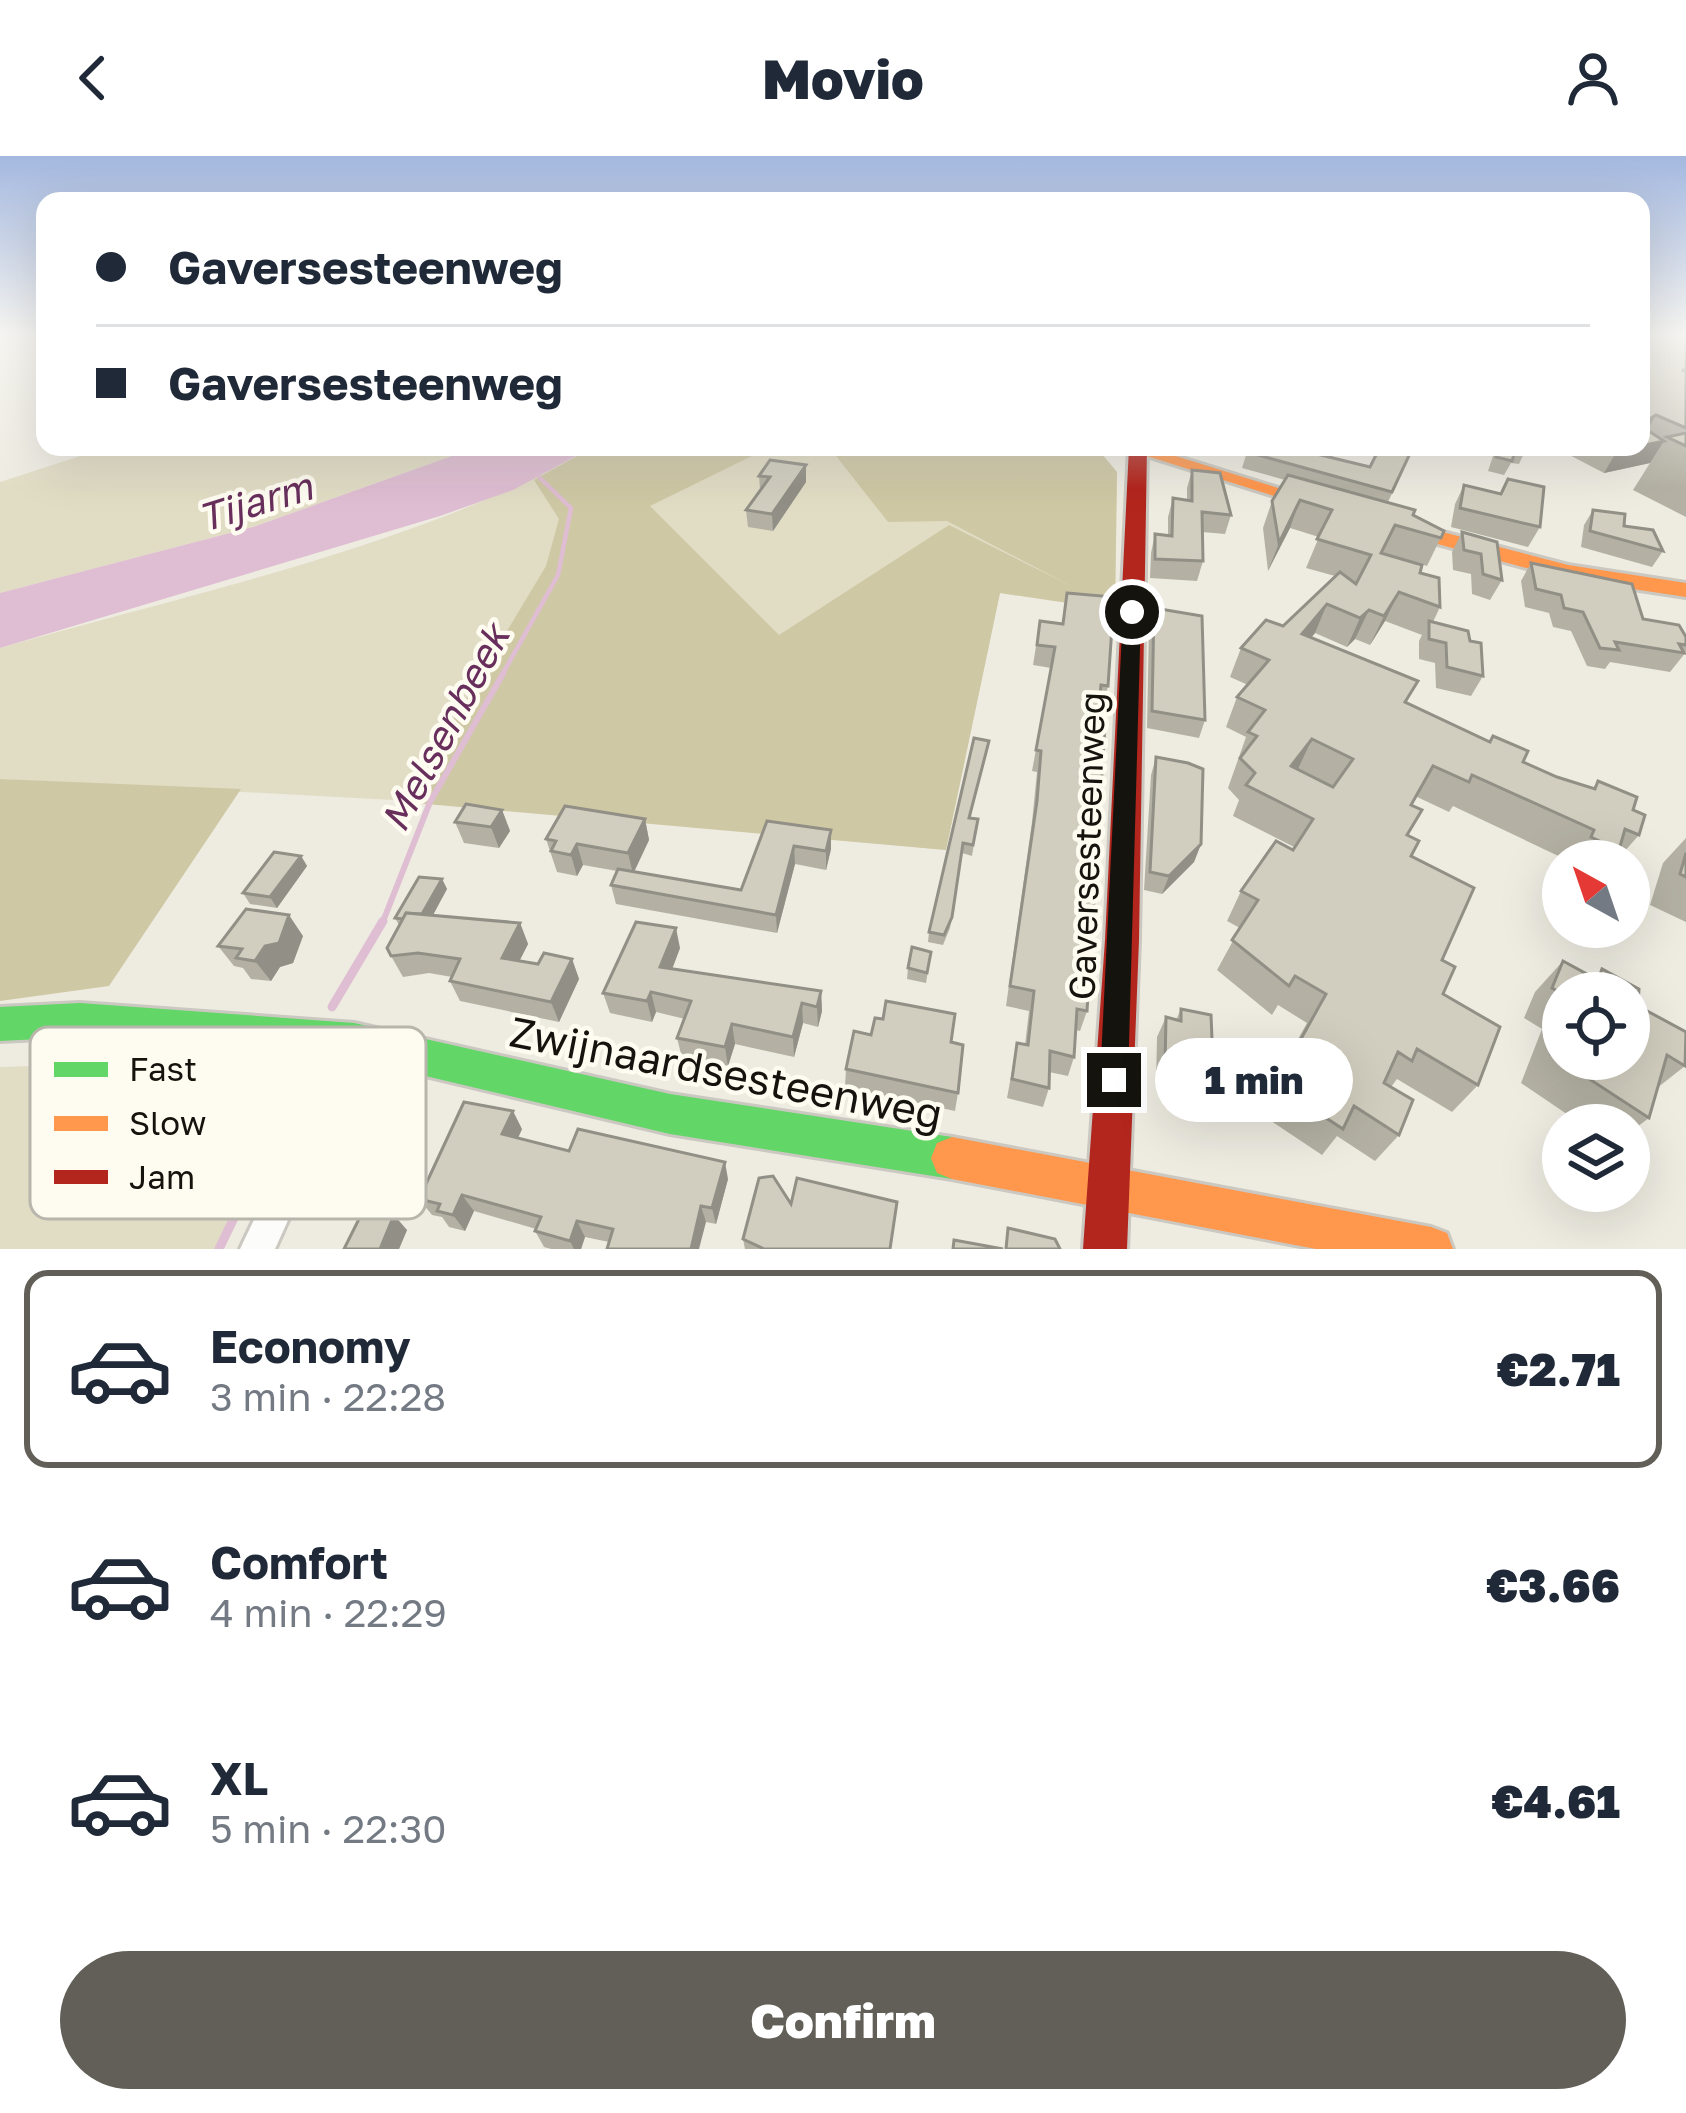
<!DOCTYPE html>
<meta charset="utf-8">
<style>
body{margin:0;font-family:"Golos Text",sans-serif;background:#f2f2f3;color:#1f2937;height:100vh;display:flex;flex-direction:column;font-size:45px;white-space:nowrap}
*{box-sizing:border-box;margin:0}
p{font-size:39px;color:#747a83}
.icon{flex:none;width:66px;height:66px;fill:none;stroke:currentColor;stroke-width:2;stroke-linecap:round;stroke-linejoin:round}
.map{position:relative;height:1093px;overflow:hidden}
.drawer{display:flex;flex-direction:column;background:#fff;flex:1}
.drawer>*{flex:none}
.banner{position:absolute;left:36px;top:36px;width:1614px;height:264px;border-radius:24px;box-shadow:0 12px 48px #0002;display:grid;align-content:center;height:264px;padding:0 60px;background:#fff}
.needle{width:78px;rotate:320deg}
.fabs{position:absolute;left:1542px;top:684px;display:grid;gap:24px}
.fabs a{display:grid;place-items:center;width:108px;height:108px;border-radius:50%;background:#fff;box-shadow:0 12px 48px #0002;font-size:60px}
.end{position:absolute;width:54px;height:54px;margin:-27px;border:15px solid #15130d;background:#fff;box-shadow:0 0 0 6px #fff}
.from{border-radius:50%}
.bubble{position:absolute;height:84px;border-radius:42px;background:#fff;box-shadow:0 12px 48px #0002;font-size:39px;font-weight:800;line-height:84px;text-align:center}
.banner b{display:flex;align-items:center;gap:42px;height:114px;font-size:45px}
.banner b+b{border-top:3px solid #e0e1e3}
.banner i{width:30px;height:30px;background:#1f2937}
ul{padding:21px 0 0;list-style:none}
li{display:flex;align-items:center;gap:36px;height:198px;margin:0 24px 18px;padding:0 36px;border:6px solid transparent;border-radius:24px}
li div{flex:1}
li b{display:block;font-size:45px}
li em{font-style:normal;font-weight:800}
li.active{border-color:#615f57}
li>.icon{width:108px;height:108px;stroke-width:1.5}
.action{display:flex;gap:24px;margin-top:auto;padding:24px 60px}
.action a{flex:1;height:138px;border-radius:72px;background:#615f57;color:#fff;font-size:48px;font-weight:800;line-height:138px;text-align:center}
header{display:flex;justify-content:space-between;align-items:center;height:156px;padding:0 60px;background:#fff;font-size:54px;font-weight:800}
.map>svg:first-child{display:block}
</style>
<header><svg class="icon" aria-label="back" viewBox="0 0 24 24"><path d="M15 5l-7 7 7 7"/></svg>Movio<svg class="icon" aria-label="person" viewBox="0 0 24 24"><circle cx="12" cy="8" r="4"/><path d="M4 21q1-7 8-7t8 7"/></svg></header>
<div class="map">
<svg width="1686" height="1093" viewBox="0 0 1686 1093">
<rect width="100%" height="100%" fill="#eeece1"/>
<g fill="#e1dcc4">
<polygon points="108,291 477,291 253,371 0,437 0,326"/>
<path d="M593 291H1096L1117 316 1115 454 1000 437 946 694 430 646 0 623V492C189 438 423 389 593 291Z"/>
<polygon points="98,908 270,921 304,917 219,1093 0,1093 0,911"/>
</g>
<g fill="#cfc8a5">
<polygon points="593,291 770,291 650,350 779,479 949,369 1075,432 947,365 888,366 829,291 1096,291 1117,316 1115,454 1000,437 946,694 404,646 546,410 559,363 534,324"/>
<polygon points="0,623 241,633 109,830 0,845"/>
</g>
<polygon fill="#dfbdd2" points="477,291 593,291 513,334 440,360 0,492 0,437 253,371"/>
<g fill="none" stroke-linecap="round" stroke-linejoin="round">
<polyline stroke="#dfbdd2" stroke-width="4.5" points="502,519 558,419 571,352 540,322"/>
<polyline stroke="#dfbdd2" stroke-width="6" points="382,768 430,646 504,516"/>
<g stroke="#dfbdd2" stroke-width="9">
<polyline points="332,851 383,765"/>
<polyline points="219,1093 304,917"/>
</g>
<defs>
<polygon id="street" points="354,871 364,875 369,885 275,1093 240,1093 344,875"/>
<polygon id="fast" points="80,847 354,867 670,938 952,981 967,987 973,1002 967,1017 952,1023 670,978 354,903 80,881 0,885 0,851"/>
<g id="slow">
<polygon points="1118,291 1147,291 1323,346 1313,352 1306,350"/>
<polygon points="1405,366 1568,409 1686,427 1686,441 1567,423 1397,377 1397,367"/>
<polygon points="952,981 1431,1071 1447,1077 1453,1093 1316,1093 952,1023 937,1017 931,1002 937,987"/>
</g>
<polygon id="jam" points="1129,291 1147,291 1139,784 1127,1093 1083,1093 1105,784"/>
</defs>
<use href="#street" stroke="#cac8c0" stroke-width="6"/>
<use href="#fast" stroke="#cac8c0" stroke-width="6"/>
<use href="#slow" stroke="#cac8c0" stroke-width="6"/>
<use href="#jam" stroke="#cac8c0" stroke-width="6"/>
<use href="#street" fill="#fcfcfa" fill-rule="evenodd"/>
<use href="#fast" fill="#63d668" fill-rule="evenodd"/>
<use href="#slow" fill="#ff974d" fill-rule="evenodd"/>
<use href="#jam" fill="#b3261e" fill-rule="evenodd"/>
</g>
<g fill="#b4b1a4" fill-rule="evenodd">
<polygon points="1641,179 1686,179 1686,361 1633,334 1650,307 1604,317 1556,292 1641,291"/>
<polygon points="1414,291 1388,346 1444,375 1427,410 1382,396 1420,417 1440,451 1433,466 1470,485 1483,520 1471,540 1436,532 1435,507 1419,503 1419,485 1422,479 1385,465 1370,489 1355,483 1347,491 1315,477 1311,482 1418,525 1406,547 1523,606 1557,621 1592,633 1598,625 1633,654 1639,679 1616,705 1569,705 1453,650 1449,656 1415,640 1411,649 1407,679 1411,700 1442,804 1443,838 1478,929 1452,956 1397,923 1391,931 1399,979 1375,1005 1337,980 1322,999 1265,961 1276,940 1269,935 1307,867 1278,849 1272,859 1217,814 1240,772 1227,765 1241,735 1294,691 1233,660 1239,644 1228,632 1246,581 1226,571 1237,541 1248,529 1230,521 1241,492 1283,470 1335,420 1306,412 1319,381 1290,372 1268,415 1263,372 1272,345 1285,324 1242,312 1247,296 1370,311"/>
<polygon points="1415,291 1438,291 1436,296"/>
<polygon points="1496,291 1527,291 1519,308 1511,307 1504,319 1488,315"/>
<polygon points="806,309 806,326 773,375 748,371 746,354 760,334 759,320"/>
<polygon points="1192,314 1231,359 1225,378 1202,376 1203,405 1197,425 1150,422 1151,397 1155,378 1168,379 1168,361 1173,342 1187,344 1187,332"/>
<polygon points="1464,329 1540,371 1528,391 1451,371 1455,348"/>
<polygon points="1593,354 1624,370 1663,395 1652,411 1581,391 1584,369"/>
<polygon points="1462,376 1502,424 1490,444 1472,438 1471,418 1453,414 1452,396"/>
<polygon points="1531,407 1643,463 1686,481 1686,496 1670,516 1610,506 1605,513 1587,510 1571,475 1553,471 1549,457 1525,451 1521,425"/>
<polygon points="1067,437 1108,530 1103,551 1099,550 1097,569 1087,855 1080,875 1076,874 1074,901 1068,920 1049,916 1049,932 1043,951 1007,942 1017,887 1025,889 1029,855 1006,850 1032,666 1037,616 1032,615 1051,512 1033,509 1040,465 1062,467"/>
<polygon points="1154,452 1205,564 1199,582 1147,572 1149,469"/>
<polygon points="987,596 970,662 978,663 972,700 962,697 950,772 943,789 928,786 929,776"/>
<polygon points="1156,601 1201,688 1194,706 1162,738 1144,734 1151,619"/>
<polygon points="502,654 510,675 499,692 464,687 455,666"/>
<polygon points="645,663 649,684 634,716 741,734 767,665 831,674 831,693 826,714 795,708 777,777 616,748 611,729 617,715 583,709 577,720 557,716 546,683"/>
<polygon points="1686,682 1686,766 1650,749 1663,707"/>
<polygon points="301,700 307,710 277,752 250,748 243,737"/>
<polygon points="442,723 447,733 432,759 520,767 528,788 519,805 538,808 572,803 579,823 559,866 460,845 450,825 452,821 429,817 403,821 391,800 399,769 395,762"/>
<polygon points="303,780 293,807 280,811 271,825 251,823 243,812 234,810 218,790"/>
<polygon points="680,792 672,813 821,835 822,855 818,871 803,867 794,901 735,888 728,910 682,902 677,882 685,863 656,856 652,866 610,857 603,837"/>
<polygon points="931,796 926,827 907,823 908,812"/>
<path d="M1563 805 1594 822 1602 813 1639 833 1638 850 1686 876 1685 910 1657 932 1649 962 1629 977V969H1583L1521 927 1542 873 1524 862 1535 836ZM1563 837H1629V903H1563Z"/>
<polygon points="1181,853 1212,883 1231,937 1220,956 1201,952 1202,941 1156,930 1157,881 1166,861 1176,864"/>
<polygon points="871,879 951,886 958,937 955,955 845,931 846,913"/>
<polygon points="522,973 518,982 569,995 728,1023 716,1068 706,1066 609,1086 585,1081 581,1093 551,1093 544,1091 535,1075 536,1073 474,1055 465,1075 449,1071 442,1061 432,1059 419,1043"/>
<polygon points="418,979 383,1057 407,1074 399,1093 344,1093 358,1064 302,1054 285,1037"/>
<polygon points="791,1048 891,1093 745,1093 743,1083"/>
</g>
<g fill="#929086">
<polygon points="1656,259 1643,281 1641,268"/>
<polygon points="1664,285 1650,307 1604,317 1617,295"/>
<polygon points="806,309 806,326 773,375 772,358"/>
<polygon points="1300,344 1290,372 1268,415 1279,387"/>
<polygon points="1399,436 1385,465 1370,489 1384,460"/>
<polygon points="1327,448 1315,477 1290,508 1302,478"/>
<polygon points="1369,454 1355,483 1347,491 1360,462"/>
<polygon points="1312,583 1298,613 1291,610"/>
<polygon points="502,654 510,675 499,692 491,671"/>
<polygon points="645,663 649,684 633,718 628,697"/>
<polygon points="831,674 831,693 826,714 826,695"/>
<polygon points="577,688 583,709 577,720 571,699"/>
<polygon points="1201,688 1194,706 1162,738 1169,720"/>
<polygon points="794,690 795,708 777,777 776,759"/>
<polygon points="301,700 307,710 277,752 270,741"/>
<polygon points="442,723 447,733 424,776 418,765"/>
<polygon points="289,759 303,780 293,807 280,811 271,825 255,805"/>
<polygon points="520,767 528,788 511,822 502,802"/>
<polygon points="676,772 680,792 665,832 660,811"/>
<polygon points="572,803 579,823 559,866 551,846"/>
<polygon points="821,835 822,855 818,871 817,851"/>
<polygon points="651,836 656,856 652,866 647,845"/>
<polygon points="802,847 803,867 794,901 793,881"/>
<polygon points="732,868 735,888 728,910 725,891"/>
<polygon points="513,955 522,973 512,995 502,978"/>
<polygon points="405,961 418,979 378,1067 364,1050"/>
<polygon points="725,1006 728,1023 716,1068 712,1052"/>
<polygon points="462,1039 474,1055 465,1075 453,1059"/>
<polygon points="701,1050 706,1066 699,1093 691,1093"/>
<polygon points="394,1059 407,1074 399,1093 380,1093"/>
<polygon points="577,1065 585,1081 581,1093 574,1093 570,1085"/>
</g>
<g fill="#d1cebf" stroke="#929086" stroke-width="3" fill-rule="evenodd">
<polygon points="1641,179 1686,179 1686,214 1682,214 1686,216 1686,272 1656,259 1641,268"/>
<polygon points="1641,270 1664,285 1641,290"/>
<polygon points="1686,277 1686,290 1667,281"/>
<polygon points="1251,291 1288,291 1370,311 1380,291 1413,291 1392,336 1247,296"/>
<polygon points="1499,291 1527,291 1526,294 1516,292 1512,305 1496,301"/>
<polygon points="1609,291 1636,291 1617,295"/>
<polygon points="770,304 806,309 772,358 746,354 770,321 759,320"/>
<polygon points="1192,314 1220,317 1231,359 1202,356 1203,405 1155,403 1155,378 1172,380 1173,342 1192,345"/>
<path d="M1288 319 1415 354 1413 359 1444 375 1441 382 1395 369 1381 397 1422 409 1420 417 1439 422 1440 451 1399 436 1384 460 1369 454 1360 462 1327 448 1302 478 1418 525 1405 546 1490 586 1493 580 1528 595 1523 606 1557 621 1595 633 1598 625 1637 641 1633 654 1645 659 1639 679 1625 673 1619 694 1591 681 1594 674 1472 619 1469 626 1433 610 1411 649 1422 654 1407 679 1419 685 1411 700 1474 732 1442 804 1455 811 1443 838 1500 871 1478 929 1417 893 1412 905 1398 896 1384 927 1413 944 1399 979 1354 950 1343 973 1283 934 1294 912 1287 908 1326 838 1295 820 1289 830 1232 784 1258 744 1241 735 1276 685 1293 694 1313 663 1246 629 1255 617 1240 602 1257 580 1248 576 1265 554 1237 541 1269 504 1241 492 1266 464 1283 470 1340 416 1356 428 1371 399 1317 383 1332 354 1300 344 1279 387 1272 345ZM1312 583 1353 603 1333 631 1291 610Z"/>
<polygon points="1508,323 1544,331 1540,371 1460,352 1464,329 1501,338"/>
<polygon points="1593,354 1625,358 1624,370 1653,374 1663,395 1590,375"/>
<polygon points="1462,376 1497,386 1502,424 1483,418 1481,398 1464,394"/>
<polygon points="1531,407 1632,428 1643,463 1679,469 1686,481 1686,489 1679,488 1684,497 1615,486 1619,494 1600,492 1583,456 1564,452 1561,439 1536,433"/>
<polygon points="1067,437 1114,441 1108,530 1101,529 1097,569 1105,570 1087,855 1077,853 1074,901 1050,895 1049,932 1012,923 1017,887 1028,889 1034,835 1010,830 1037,645 1041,595 1036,594 1055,491 1037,489 1040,465 1063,468"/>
<polygon points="1154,452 1202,460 1205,564 1152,555"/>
<polygon points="1429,465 1468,475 1470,485 1481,487 1483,520 1447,511 1446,487 1429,483"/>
<polygon points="974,582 989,585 969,662 978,663 973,689 963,687 952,761 944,779 929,776"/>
<polygon points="1156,601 1188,607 1203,613 1201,688 1169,720 1150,716"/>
<polygon points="466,648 502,654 491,671 455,666"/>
<polygon points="565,650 645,663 628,697 577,688 571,699 551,695 556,685 546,683"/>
<polygon points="767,665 831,674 826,695 794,690 776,759 611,729 618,713 741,734"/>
<polygon points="274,696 301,700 270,741 243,737"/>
<polygon points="1686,697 1686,721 1680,718"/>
<polygon points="419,721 442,723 422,758 406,757 403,763 395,762"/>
<polygon points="246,753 289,759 279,787 265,790 255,805 236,802 242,793 218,790"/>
<polygon points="406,757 520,767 502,802 538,808 544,797 572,803 551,846 450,825 460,803 418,797 391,800 387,792"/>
<polygon points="636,766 676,772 660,811 821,835 817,851 802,847 793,881 732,868 725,891 677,882 691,845 651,836 647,845 603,837"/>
<polygon points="912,791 931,796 927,817 908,812"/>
<polygon points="1563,805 1598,824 1602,813 1639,833 1638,850 1686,876 1685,910 1667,899 1649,962 1551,898 1563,866 1563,903 1629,903 1629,837 1563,838 1552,832"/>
<polygon points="886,845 955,858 951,886 963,889 958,937 846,913 854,875 871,879 875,862 883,863"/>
<polygon points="1181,853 1211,859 1212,883 1229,887 1231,937 1212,933 1212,922 1165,910 1166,861 1181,865"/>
<polygon points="464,946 513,955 502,978 569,995 578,973 725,1006 712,1052 701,1050 691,1093 607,1093 613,1073 577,1065 570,1085 535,1075 541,1061 462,1039 453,1059 437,1055 440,1048 419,1043"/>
<polygon points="773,1020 791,1048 797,1022 897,1046 890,1093 764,1093 743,1083 759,1022"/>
<polygon points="364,1053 394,1059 380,1093 344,1093"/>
<polygon points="1008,1072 1055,1083 1060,1093 1006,1093"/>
<polygon points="954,1084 1003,1093 953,1093"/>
</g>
<linearGradient id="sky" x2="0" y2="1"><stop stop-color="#a4b8df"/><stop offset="0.54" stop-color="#f7f6f2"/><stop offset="1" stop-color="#f7f6f2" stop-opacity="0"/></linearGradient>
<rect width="1686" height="332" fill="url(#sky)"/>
<polygon fill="#15130d" points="1132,451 1141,456 1128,924 1114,938 1100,924 1123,456"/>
<g text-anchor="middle" stroke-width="9" stroke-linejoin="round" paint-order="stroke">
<g font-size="36" fill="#15130d" stroke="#fefcf0">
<text transform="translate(1087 690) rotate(-88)" y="13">Gaversesteenweg</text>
</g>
<g font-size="39" font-style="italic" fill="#682f5d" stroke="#fefcf0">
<text transform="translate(255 346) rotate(-17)" y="14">Tijarm</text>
<text transform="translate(445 572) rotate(-62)" y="14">Melsenbeek</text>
</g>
<g font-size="42" fill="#15130d" stroke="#fefcf0">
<text transform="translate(726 917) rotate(11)" y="15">Zwijnaardsesteenweg</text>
</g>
</g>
<rect x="30" y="871" width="396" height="192" rx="18" fill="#fefcf0" stroke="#b8b6ac" stroke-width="3"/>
<rect x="54" y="906" width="54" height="15" fill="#63d668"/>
<rect x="54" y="960" width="54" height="15" fill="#ff974d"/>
<rect x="54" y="1014" width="54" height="14" fill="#b3261e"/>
<g font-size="33" fill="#15130d">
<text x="129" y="925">Fast</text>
<text x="129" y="979">Slow</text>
<text x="129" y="1033">Jam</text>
</g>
</svg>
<div class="fabs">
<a><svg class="needle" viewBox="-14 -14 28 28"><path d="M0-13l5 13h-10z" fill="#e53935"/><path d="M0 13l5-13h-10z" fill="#747a83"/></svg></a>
<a><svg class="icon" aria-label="locate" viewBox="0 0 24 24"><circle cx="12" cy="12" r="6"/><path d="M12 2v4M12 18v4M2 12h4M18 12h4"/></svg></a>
<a><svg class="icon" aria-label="layers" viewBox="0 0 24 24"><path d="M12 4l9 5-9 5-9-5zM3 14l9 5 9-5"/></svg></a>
</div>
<i class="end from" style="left:1132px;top:456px"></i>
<i class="end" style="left:1114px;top:924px"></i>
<div class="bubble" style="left:1155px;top:882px;width:198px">1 min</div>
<div class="banner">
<b><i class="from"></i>Gaversesteenweg</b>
<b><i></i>Gaversesteenweg</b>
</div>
</div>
<section class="drawer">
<ul>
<li class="active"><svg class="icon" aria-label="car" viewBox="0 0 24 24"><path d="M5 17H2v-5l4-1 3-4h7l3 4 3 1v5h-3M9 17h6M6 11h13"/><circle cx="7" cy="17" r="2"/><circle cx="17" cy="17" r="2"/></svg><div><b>Economy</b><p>3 min · 22:28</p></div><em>€2.71</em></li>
<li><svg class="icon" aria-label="car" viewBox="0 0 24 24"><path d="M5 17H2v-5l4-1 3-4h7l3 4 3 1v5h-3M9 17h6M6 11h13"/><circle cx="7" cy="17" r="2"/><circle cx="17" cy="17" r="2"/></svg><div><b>Comfort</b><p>4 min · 22:29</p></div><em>€3.66</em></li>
<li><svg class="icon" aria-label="car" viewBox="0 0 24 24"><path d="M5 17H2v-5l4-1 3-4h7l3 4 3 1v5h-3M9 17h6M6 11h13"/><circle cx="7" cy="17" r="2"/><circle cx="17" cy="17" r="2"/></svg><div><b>XL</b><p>5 min · 22:30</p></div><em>€4.61</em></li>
</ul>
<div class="action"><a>Confirm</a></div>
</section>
